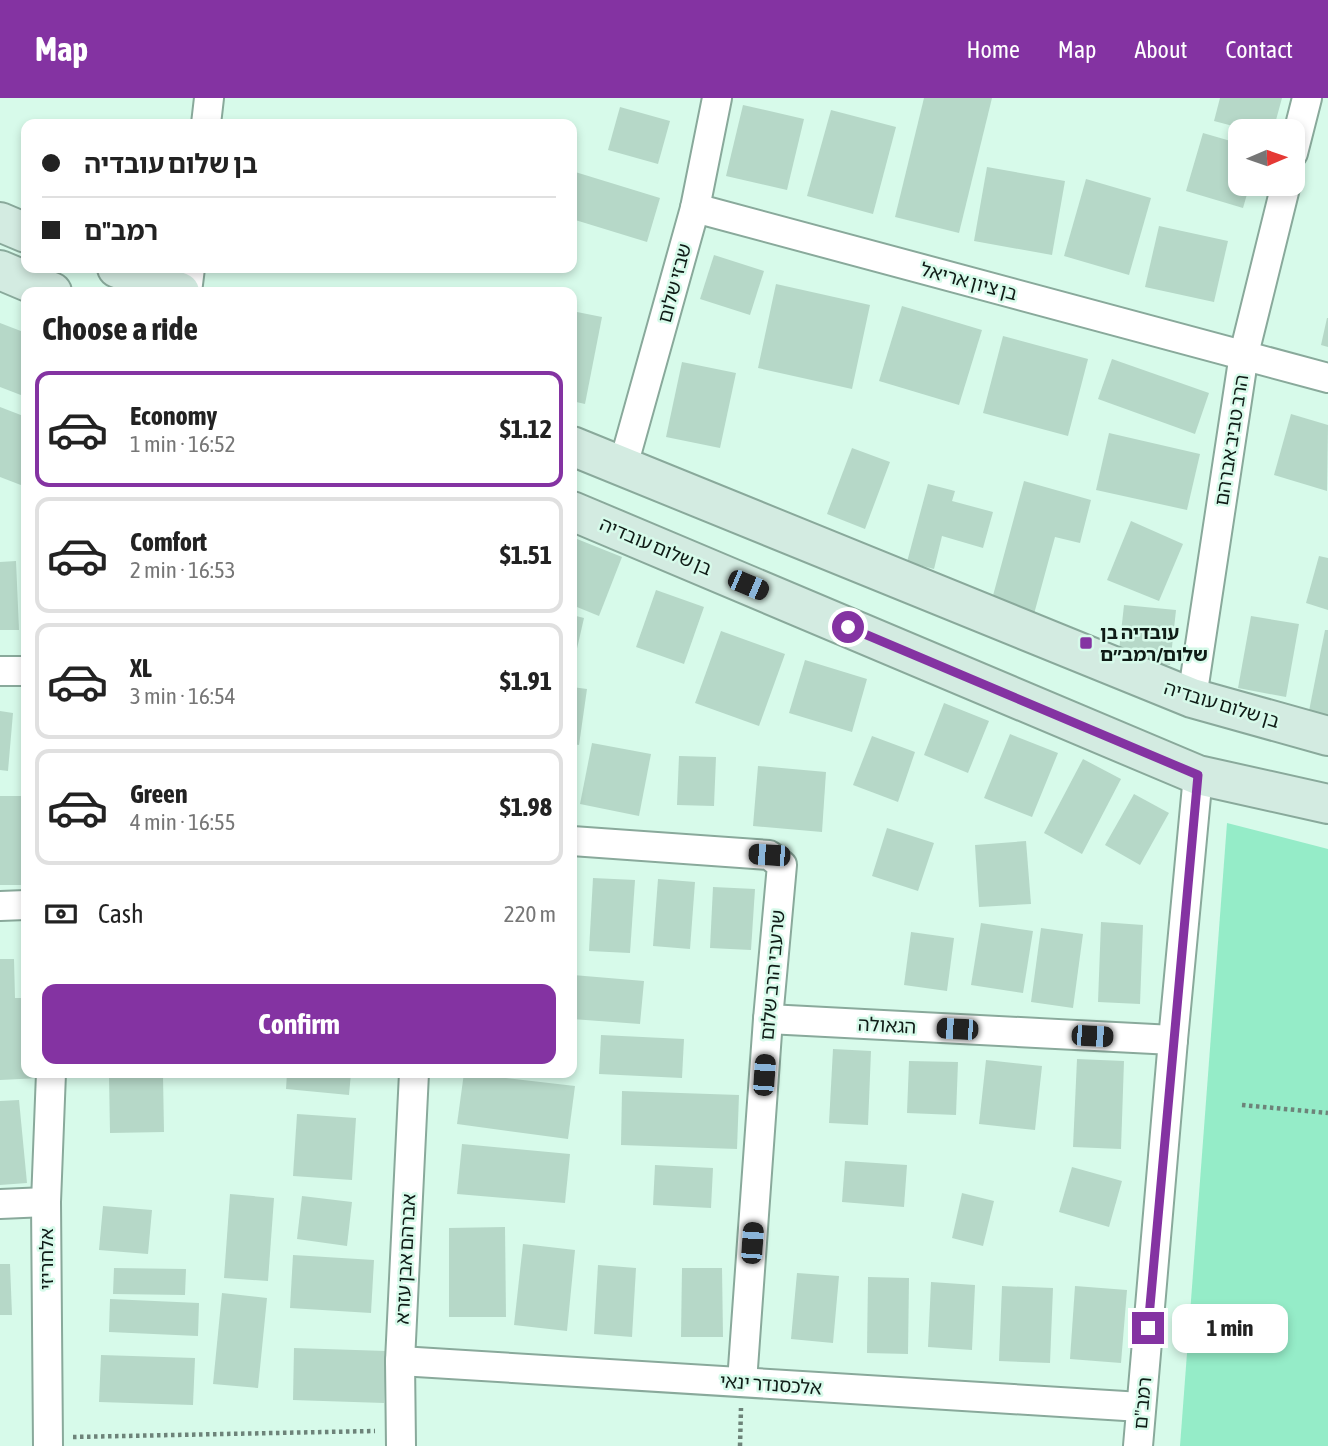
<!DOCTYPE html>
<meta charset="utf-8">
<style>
body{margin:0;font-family:"Asap Condensed","Noto Sans Hebrew",sans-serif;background:#f6f6f6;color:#222;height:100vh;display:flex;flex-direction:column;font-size:26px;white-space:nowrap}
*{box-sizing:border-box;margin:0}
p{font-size:23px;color:#767676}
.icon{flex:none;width:38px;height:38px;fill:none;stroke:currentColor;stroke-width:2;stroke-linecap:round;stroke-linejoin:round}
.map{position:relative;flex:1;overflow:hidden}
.panel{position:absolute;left:21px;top:189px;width:556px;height:791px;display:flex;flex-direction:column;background:#fff;border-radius:14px;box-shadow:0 4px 10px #0003}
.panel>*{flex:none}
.guide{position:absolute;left:21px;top:21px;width:556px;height:154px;border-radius:14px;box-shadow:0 4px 10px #0003;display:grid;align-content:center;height:154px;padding:0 21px;background:#fff}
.needle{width:46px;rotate:88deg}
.tools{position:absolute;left:1228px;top:21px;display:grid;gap:14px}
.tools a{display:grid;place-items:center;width:77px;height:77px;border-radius:14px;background:#fff;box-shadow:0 4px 10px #0003;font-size:35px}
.end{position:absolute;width:32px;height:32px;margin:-16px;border:9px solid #8433a2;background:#fff;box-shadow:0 0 0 4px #fff}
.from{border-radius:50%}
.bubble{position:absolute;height:49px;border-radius:14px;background:#fff;box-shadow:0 4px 10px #0003;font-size:23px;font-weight:700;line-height:49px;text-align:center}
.car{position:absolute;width:21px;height:42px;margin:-21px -10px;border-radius:9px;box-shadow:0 0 5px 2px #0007;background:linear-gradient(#222 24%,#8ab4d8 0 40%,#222 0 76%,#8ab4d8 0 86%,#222 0)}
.guide b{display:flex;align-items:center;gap:24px;height:66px;font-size:26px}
.guide b+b{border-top:2px solid #e0e0e0}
.guide i{width:18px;height:18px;background:#222}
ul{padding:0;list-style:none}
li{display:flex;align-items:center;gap:21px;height:116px;margin:0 14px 10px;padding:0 7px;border:4px solid #e0e0e0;border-radius:14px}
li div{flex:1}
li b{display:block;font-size:26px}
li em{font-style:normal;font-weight:700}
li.selected{border-color:#8433a2}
li>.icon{width:63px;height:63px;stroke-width:1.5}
h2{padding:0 21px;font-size:32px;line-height:84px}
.pay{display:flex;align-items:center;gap:18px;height:77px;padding:0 21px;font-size:26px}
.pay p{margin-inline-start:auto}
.primary-button{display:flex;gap:14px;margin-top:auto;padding:14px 21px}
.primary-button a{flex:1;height:80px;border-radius:14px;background:#8433a2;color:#fff;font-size:28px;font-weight:700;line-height:80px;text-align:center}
header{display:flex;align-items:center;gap:42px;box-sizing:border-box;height:98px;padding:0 35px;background:#8433a2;color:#fff}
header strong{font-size:33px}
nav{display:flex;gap:38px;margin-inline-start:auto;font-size:24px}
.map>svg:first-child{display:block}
</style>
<header>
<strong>Map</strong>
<nav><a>Home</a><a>Map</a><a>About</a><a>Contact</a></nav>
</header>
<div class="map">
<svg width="1328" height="1348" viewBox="0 0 1328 1348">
<rect width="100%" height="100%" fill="#d7faea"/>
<polygon fill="#95ecc8" points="1227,725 1328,751 1328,1348 1180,1348"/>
<g fill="#b6d8c8">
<polygon points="924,0 992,0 959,135 895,119"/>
<polygon points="1220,0 1282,0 1273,33 1252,33 1214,23"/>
<polygon points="743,7 804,21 787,92 726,78"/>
<polygon points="620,9 670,23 658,66 608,52"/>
<polygon points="831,12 896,29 873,116 807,98"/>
<polygon points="1203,35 1241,46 1241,86 1250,86 1243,110 1186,93"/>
<polygon points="987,69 1065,83 1052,157 974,143"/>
<polygon points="572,73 660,100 647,144 572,121"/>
<polygon points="1086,81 1151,100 1129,177 1064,158"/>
<polygon points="1159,128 1228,143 1214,204 1145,189"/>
<polygon points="714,157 764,173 750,217 700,201"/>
<polygon points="776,186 870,207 852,291 758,270"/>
<polygon points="902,208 982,232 959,307 879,283"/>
<polygon points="572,213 602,219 585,306 572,303"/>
<polygon points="1327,220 1328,220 1328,249 1321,247"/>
<polygon points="0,225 26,235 26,299 0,289"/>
<polygon points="1003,238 1088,261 1068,338 983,315"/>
<polygon points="1112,261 1209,295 1195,336 1098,301"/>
<polygon points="682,264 736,275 720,350 666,339"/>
<polygon points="0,309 26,319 26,389 0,379"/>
<polygon points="1291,316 1328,327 1327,393 1274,377"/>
<polygon points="1109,335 1200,356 1187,412 1096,392"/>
<polygon points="852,350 890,364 865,431 827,416"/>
<polygon points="1024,383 1091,402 1080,445 1055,439 1034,516 991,505"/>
<polygon points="928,386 955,393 952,403 993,414 983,450 942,438 934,471 907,464"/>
<polygon points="1131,423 1183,446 1159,503 1107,482"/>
<polygon points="572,439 622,459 599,518 572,507"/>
<polygon points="1319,458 1328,460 1328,512 1306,505"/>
<polygon points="16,463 19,532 0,532 0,464"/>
<polygon points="656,492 704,509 684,566 636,549"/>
<polygon points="1124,507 1176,512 1170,567 1118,562"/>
<polygon points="572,517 584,520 573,568 572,568"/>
<polygon points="1251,518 1299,526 1286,599 1238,590"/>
<polygon points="1325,532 1328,532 1328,617 1309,613"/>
<polygon points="721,533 785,556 759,628 695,605"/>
<polygon points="805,562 867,581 852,634 789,615"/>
<polygon points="572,589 587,591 579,647 572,646"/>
<polygon points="944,605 989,623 968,675 924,657"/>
<polygon points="0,613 13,615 8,673 0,672"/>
<polygon points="1010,636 1058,655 1032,719 984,700"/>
<polygon points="872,638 915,654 898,704 853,687"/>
<polygon points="592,645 651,656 639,718 580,706"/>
<polygon points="679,658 716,659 714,708 677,707"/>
<polygon points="1083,661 1121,681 1082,756 1044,735"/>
<polygon points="758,668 826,674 822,734 753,728"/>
<polygon points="1134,696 1169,715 1140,767 1105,747"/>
<rect x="0" y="698" width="22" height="89"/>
<polygon points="887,730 934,745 918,793 872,778"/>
<polygon points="1026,743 1031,806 979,809 975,747"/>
<polygon points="593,780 635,782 630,855 589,853"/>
<polygon points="658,781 695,784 690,851 653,848"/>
<polygon points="713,789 755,791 751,852 710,850"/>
<polygon points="1101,824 1143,827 1140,906 1098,904"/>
<polygon points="981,825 1033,833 1023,895 971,887"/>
<polygon points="1041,830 1083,836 1073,910 1031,904"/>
<polygon points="911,834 954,840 947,893 904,887"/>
<polygon points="0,861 14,861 15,900 26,900 26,975 40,975 40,980 0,982"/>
<polygon points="573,877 644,883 640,926 572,921"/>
<polygon points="601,937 684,941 682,980 599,976"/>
<polygon points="833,951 871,953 868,1027 829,1025"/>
<polygon points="1077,961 1124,963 1121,1051 1073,1049"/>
<polygon points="986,962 1042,968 1035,1032 979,1026"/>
<polygon points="909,963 958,964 956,1017 907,1015"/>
<polygon points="287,975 351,975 349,997 286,991"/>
<polygon points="464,975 575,988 568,1041 457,1026"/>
<polygon points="163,978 164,1034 110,1035 109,979"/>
<polygon points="622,993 739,997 737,1051 621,1047"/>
<polygon points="19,1002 27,1085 0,1087 0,1003"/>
<polygon points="297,1016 356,1020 352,1082 293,1078"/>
<polygon points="462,1046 570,1056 565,1105 457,1096"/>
<polygon points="845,1063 907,1067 904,1109 842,1104"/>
<polygon points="655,1067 713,1070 711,1110 653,1107"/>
<polygon points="1072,1069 1122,1083 1109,1129 1059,1114"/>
<polygon points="962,1095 994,1103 983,1148 952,1140"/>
<polygon points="230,1096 274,1100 268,1183 224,1180"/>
<polygon points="302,1098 352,1104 347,1148 297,1141"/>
<polygon points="103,1108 152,1112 148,1156 99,1152"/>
<polygon points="505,1129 506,1219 449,1219 449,1130"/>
<polygon points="523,1146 575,1152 567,1233 514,1227"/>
<polygon points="293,1157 374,1162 371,1215 290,1210"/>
<polygon points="0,1166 10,1166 12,1217 0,1217"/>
<polygon points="598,1167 636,1170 632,1239 594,1236"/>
<polygon points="114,1170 186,1171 185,1197 113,1196"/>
<polygon points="682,1170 722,1170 723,1239 681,1239"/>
<polygon points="797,1175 839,1178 833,1245 791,1241"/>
<polygon points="868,1179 909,1180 908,1256 867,1255"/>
<polygon points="931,1184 975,1187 972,1252 928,1249"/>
<polygon points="1002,1188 1053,1190 1050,1265 999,1263"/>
<polygon points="1075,1188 1127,1192 1121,1265 1070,1261"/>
<polygon points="222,1195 267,1200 258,1290 213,1286"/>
<polygon points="110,1201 199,1205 198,1238 109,1234"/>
<polygon points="294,1250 386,1253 384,1305 293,1302"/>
<polygon points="101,1257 195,1260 193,1307 99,1304"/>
</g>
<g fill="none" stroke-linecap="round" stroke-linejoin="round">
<defs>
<g id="minor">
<polyline points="206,26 209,0"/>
<polyline points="1293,55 1307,0"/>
<polyline points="695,110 1328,280"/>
<polyline points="187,194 190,170"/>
<polyline points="623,368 695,110 717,0"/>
<polyline points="0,573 26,573"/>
<polyline points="1192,600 1244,256 1286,86"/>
<polyline points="572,743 769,757 782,767 768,921 742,1284"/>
<polyline points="0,808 26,807"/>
<polyline points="768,921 1173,942"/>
<polyline points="0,1106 46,1104"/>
<polyline points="400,1263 1141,1309"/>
<polyline points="48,1348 46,1104 51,975"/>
<polyline points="401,1348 400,1263 414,975"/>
<polyline points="1138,1348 1173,942 1198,677"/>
</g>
<g id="secondary">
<polyline points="0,124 26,135"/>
<polyline points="117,170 180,194"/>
<polyline points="0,172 52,194"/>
<polyline points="572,348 1192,600 1328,638"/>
<polyline points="572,413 1198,677 1328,706"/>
</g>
</defs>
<use href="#minor" stroke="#89a99b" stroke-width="32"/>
<use href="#secondary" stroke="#89a99b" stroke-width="42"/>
<g stroke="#6d8379" stroke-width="4.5" stroke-dasharray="3.5 3.5" stroke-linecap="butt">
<polyline points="1242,1007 1328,1015"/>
<polyline points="73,1339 375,1333"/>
<polyline points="740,1348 741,1310"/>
</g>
<use href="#minor" stroke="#fff" stroke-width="28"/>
<use href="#secondary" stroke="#d3ebe1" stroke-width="38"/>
</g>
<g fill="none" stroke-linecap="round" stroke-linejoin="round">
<polyline stroke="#8433a2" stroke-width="9" points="848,529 1198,677 1148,1230"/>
</g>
<rect fill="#8433a2" stroke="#d7faea" stroke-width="2.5" x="1079" y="538" width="14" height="14" rx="3.5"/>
<g text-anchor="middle" stroke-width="5" stroke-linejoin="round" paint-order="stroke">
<g font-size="19" fill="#0f1b16" stroke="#d7faea">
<text transform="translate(969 183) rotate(15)" y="7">בן ציון אריאל</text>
<text transform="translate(674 185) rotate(-75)" y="7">שבזי שלום</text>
<text transform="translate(1231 342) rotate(-81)" y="7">הרב טביב אברהם</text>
<text transform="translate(656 448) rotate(23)" y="7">בן שלום עובדיה</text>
<text transform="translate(1222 606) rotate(17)" y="7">בן שלום עובדיה</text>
<text transform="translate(772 877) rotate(-85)" y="7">שרעבי הרב שלום</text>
<text transform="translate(887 927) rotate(3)" y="7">הגאולה</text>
<text transform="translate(46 1161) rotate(-90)" y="7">אלחריזי</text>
<text transform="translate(405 1161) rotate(-87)" y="7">אברהם אבן עזרא</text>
<text transform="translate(771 1286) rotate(4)" y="7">אלכסנדר ינאי</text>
<text transform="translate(1142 1305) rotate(-85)" y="7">רמב"ם</text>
</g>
<g font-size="19" font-weight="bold" fill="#0f1b16" stroke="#d7faea" text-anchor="start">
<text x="1100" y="541">עובדיה בן<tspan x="1100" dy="22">שלום/רמב״ם</tspan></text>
</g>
</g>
</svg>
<div class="tools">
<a><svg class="needle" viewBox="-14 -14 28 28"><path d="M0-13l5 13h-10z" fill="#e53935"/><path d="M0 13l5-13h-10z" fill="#767676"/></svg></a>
</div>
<i class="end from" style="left:848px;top:529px"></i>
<i class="end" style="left:1148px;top:1230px"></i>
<div class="bubble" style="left:1172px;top:1206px;width:116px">1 min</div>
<i class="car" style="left:748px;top:487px;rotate:113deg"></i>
<i class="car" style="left:769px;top:757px;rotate:274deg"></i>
<i class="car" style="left:957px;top:931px;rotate:273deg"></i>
<i class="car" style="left:1092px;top:938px;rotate:93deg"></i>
<i class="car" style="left:764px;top:977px;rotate:4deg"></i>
<i class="car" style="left:752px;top:1145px;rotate:4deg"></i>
<div class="guide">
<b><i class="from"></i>בן שלום עובדיה</b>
<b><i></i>רמב&quot;ם</b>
</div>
<section class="panel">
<h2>Choose a ride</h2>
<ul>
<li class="selected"><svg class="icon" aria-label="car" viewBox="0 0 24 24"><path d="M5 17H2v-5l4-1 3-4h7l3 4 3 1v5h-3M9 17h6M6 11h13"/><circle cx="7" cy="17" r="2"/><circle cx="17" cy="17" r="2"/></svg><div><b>Economy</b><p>1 min · 16:52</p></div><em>$1.12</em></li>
<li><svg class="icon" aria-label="car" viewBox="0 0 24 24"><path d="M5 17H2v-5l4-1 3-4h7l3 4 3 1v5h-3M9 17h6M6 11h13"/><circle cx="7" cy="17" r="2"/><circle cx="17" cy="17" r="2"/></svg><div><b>Comfort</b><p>2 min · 16:53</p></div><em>$1.51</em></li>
<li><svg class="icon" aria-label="car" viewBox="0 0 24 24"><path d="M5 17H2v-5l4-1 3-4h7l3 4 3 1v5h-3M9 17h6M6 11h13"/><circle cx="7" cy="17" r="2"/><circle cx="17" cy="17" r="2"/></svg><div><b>XL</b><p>3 min · 16:54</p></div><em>$1.91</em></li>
<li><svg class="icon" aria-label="car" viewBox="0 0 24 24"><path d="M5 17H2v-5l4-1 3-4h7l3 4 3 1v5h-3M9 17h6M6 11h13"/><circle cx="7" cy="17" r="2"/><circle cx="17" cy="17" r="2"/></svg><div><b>Green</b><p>4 min · 16:55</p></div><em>$1.98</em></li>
</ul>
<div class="pay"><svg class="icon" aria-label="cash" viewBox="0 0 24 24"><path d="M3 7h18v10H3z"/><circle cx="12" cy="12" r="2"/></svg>Cash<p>220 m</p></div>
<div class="primary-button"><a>Confirm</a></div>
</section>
</div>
